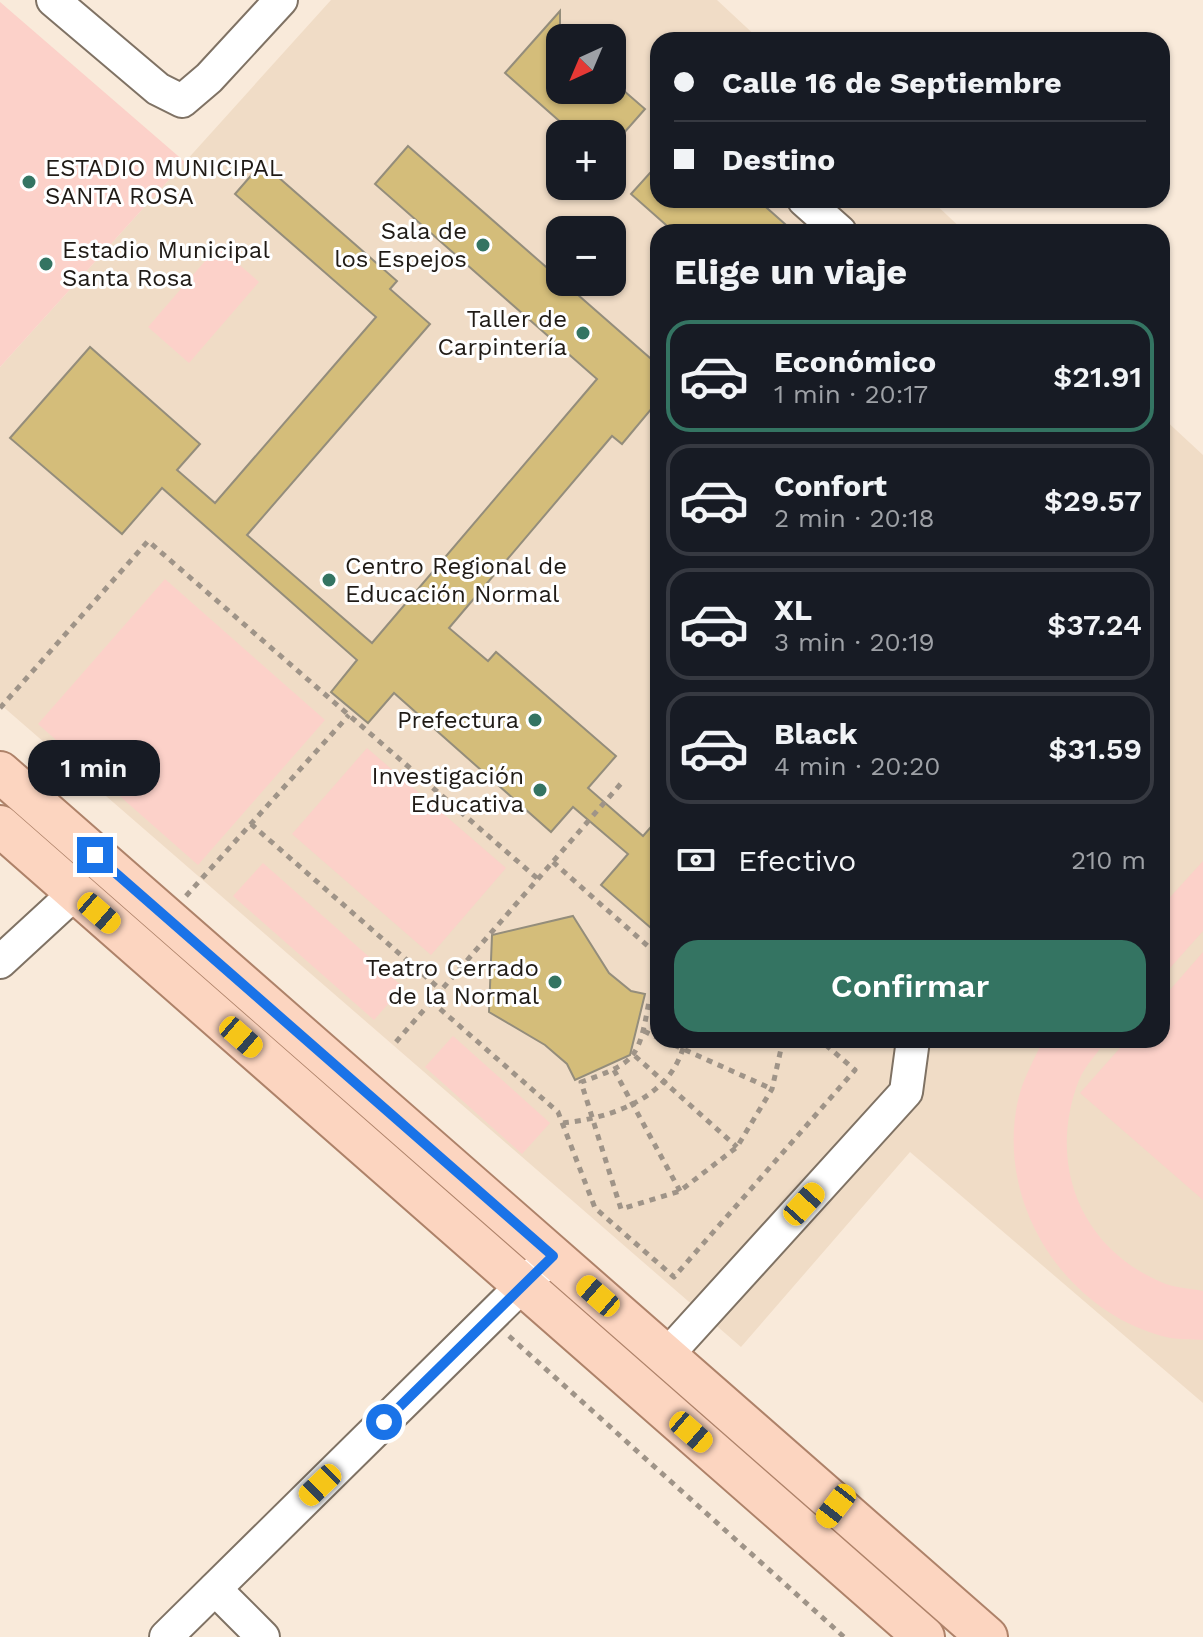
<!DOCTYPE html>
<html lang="es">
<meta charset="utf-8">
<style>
body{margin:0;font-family:"Work Sans",sans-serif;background:#242831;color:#f1f3f6;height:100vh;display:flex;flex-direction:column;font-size:30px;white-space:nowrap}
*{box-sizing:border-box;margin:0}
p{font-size:26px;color:#9ea1a6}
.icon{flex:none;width:44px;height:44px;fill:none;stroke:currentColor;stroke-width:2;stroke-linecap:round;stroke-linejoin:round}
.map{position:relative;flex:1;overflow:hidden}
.side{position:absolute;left:650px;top:224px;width:520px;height:824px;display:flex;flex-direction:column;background:#171b24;border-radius:24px;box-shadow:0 2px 6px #0004}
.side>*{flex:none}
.top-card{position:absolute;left:650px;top:32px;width:520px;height:176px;border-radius:24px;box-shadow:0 2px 6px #0004;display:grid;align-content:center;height:176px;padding:0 24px;background:#171b24}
.needle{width:52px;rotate:224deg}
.fabs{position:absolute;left:546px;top:24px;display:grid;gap:16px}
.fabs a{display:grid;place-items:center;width:80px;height:80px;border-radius:16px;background:#171b24;box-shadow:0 2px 6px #0004;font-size:40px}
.end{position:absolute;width:36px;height:36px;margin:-18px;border:10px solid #1a73e8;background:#fff;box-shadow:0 0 0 4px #fff}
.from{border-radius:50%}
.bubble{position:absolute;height:56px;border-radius:24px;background:#171b24;box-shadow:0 2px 6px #0004;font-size:26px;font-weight:600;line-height:56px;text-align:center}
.car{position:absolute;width:24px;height:48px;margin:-24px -12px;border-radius:10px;box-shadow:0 0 6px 2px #0007;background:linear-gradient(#f5c518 24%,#345 0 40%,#f5c518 0 76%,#345 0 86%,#f5c518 0)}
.top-card b{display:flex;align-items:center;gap:28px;height:76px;font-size:30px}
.top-card b+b{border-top:2px solid #363941}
.top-card i{width:20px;height:20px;background:#f1f3f6}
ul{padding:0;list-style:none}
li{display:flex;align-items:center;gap:24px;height:112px;margin:0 16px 12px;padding:0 8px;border:4px solid #363941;border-radius:24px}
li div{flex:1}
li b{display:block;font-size:30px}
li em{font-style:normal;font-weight:600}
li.on{border-color:#347462}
li>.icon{width:72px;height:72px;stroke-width:1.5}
h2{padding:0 24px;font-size:36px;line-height:96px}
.pay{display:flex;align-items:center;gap:20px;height:88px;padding:0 24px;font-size:30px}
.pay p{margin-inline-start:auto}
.action{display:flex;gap:16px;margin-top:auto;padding:16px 24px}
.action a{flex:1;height:92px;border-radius:24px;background:#347462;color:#fff;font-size:32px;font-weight:600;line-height:92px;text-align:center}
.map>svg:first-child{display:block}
</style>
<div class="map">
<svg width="1203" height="1637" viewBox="0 0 1203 1637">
<rect width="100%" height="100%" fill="#f9eada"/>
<path fill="#f0dcc6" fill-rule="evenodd" d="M331 0H717L760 40H658V200H931L965 232H658V1040H1162V417L1203 455V1403L910 1152 741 1347 0 704V367ZM560 38H612V90H560ZM560 134H612V186H560ZM560 230H612V282H560Z"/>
<g fill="#fcd1c9">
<polygon points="0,2 185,162 0,367"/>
<polygon points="218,246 259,282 189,363 148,327"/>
<polygon points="165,579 325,720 198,865 38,724"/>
<polygon points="367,748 506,868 431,955 292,834"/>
<polygon points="1203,861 1203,931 1162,977 1162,906"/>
<polygon points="263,863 403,987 374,1020 233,896"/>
<polygon points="1203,952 1203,1200 1080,1093 1127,1040 1162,1040 1162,999"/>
<polygon points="453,1036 550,1123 522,1154 425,1067"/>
<path d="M1043 1040H1107C1098 1052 1085 1066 1079 1080 1047 1162 1079 1247 1161 1282 1173 1288 1190 1288 1203 1291V1340C1191 1339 1178 1340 1166 1337 1064 1312 993 1200 1019 1096 1024 1077 1035 1058 1043 1040Z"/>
</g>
<g fill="#d4bd7a" stroke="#948d7b" stroke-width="2">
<polygon points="560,11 560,90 623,90 645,109 623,134 574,134 505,73"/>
<polygon points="408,146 658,365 658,401 622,444 612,436 449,628 488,661 496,652 616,756 588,788 643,836 658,819 658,934 601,885 628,854 573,807 551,832 394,693 368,723 331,692 357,660 162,488 122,534 10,438 90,347 200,444 177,470 215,503 376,317 235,194 262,163 397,281 390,289 430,324 247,535 372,643 597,379 375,184"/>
<polygon points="658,164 658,200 758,200 794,232 674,232 631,194"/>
<polygon points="573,916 609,973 631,991 645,994 630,1055 575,1080 567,1064 545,1045 489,1012 492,935"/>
</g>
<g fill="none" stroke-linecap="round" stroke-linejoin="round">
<defs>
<g id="minor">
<polyline points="53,0 158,89 182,101 209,78 281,0"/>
<polyline points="804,200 840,232"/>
<polyline points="0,962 76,892"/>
<polyline points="667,1355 906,1092 913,1040"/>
<polyline points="215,1589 263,1637"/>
<polyline points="166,1637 539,1269"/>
</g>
<g id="major">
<polyline points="0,772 987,1637"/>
<polyline points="0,826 924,1637"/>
</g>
</defs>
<use href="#minor" stroke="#7f7264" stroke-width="36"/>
<use href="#major" stroke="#ae8269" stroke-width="44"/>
<g stroke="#9f9488" stroke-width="5" stroke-dasharray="6 6" stroke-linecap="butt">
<polyline points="0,708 148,541 538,879"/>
<polyline points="251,824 441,990"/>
<polyline points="553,862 658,955"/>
<polyline points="186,896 349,715"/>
<polyline points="431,1001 558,1112 595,1208 674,1277 855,1070 820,1040"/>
<path d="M658 1003 649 1001C639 1058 636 1063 581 1082L621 1209 680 1191 737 1147 772 1089 783 1040"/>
<polyline points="644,1031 658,1038"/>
<polyline points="663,1040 772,1089"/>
<polyline points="396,1042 624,780"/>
<polyline points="635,1056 737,1147"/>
<polyline points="614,1070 680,1191"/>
<path d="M563 1123C612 1118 674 1097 685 1040"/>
<polyline points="509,1336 844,1637"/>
</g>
<use href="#minor" stroke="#fff" stroke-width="32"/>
<use href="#major" stroke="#fcd5c0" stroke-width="40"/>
</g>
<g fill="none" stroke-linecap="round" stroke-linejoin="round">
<polyline stroke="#1a73e8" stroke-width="10" points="95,855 553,1256 384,1422"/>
</g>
<g fill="#347462" stroke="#fff" stroke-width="3">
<circle cx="29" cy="182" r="8"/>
<circle cx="483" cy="245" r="8"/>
<circle cx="46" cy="264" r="8"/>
<circle cx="583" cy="333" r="8"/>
<circle cx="329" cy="580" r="8"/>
<circle cx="535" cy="720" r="8"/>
<circle cx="540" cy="790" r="8"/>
<circle cx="555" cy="982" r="8"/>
</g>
<g text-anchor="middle" stroke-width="6" stroke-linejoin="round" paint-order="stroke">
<g font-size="24" fill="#201b16" stroke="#fff" text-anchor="end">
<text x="45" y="176" text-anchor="start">ESTADIO MUNICIPAL<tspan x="45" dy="28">SANTA ROSA</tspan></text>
<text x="467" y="239">Sala de<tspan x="467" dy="28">los Espejos</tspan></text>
<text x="62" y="258" text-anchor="start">Estadio Municipal<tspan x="62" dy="28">Santa Rosa</tspan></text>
<text x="567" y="327">Taller de<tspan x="567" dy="28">Carpintería</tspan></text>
<text x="345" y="574" text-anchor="start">Centro Regional de<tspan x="345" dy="28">Educación Normal</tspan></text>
<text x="519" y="728">Prefectura</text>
<text x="524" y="784">Investigación<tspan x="524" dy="28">Educativa</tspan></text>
<text x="539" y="976">Teatro Cerrado<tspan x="539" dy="28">de la Normal</tspan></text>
</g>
</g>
</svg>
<div class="fabs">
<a><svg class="needle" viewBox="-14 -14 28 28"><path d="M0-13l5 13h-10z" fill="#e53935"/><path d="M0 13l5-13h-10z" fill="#9ea1a6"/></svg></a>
<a>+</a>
<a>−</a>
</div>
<i class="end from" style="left:384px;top:1422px"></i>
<i class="end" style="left:95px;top:855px"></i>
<div class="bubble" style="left:28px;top:740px;width:132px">1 min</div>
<i class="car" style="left:99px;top:913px;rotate:131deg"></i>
<i class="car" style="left:241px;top:1037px;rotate:131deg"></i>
<i class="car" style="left:804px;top:1204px;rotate:42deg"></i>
<i class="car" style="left:598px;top:1296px;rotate:311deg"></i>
<i class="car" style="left:691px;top:1432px;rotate:131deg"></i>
<i class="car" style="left:320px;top:1485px;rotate:226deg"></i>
<i class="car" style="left:836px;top:1506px;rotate:218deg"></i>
<div class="top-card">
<b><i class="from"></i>Calle 16 de Septiembre</b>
<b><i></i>Destino</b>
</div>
<section class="side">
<h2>Elige un viaje</h2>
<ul>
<li class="on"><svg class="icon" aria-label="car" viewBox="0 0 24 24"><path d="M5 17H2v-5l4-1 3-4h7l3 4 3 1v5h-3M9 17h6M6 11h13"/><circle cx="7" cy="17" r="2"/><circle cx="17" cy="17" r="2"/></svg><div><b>Económico</b><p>1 min · 20:17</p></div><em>$21.91</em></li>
<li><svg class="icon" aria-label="car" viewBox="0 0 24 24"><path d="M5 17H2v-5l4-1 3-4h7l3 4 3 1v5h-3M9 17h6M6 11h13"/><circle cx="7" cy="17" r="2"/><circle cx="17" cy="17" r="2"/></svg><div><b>Confort</b><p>2 min · 20:18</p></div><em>$29.57</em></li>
<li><svg class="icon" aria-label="car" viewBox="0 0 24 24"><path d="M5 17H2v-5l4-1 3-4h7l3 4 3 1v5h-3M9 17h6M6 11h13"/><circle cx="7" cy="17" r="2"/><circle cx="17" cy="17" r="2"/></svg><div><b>XL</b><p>3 min · 20:19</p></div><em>$37.24</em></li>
<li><svg class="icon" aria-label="car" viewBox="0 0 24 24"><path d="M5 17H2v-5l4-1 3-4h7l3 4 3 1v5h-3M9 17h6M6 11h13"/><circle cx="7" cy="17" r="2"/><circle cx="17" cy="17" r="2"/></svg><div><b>Black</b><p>4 min · 20:20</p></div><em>$31.59</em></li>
</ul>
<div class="pay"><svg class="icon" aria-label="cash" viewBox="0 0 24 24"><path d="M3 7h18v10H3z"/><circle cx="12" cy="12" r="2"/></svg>Efectivo<p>210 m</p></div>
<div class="action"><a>Confirmar</a></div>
</section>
</div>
